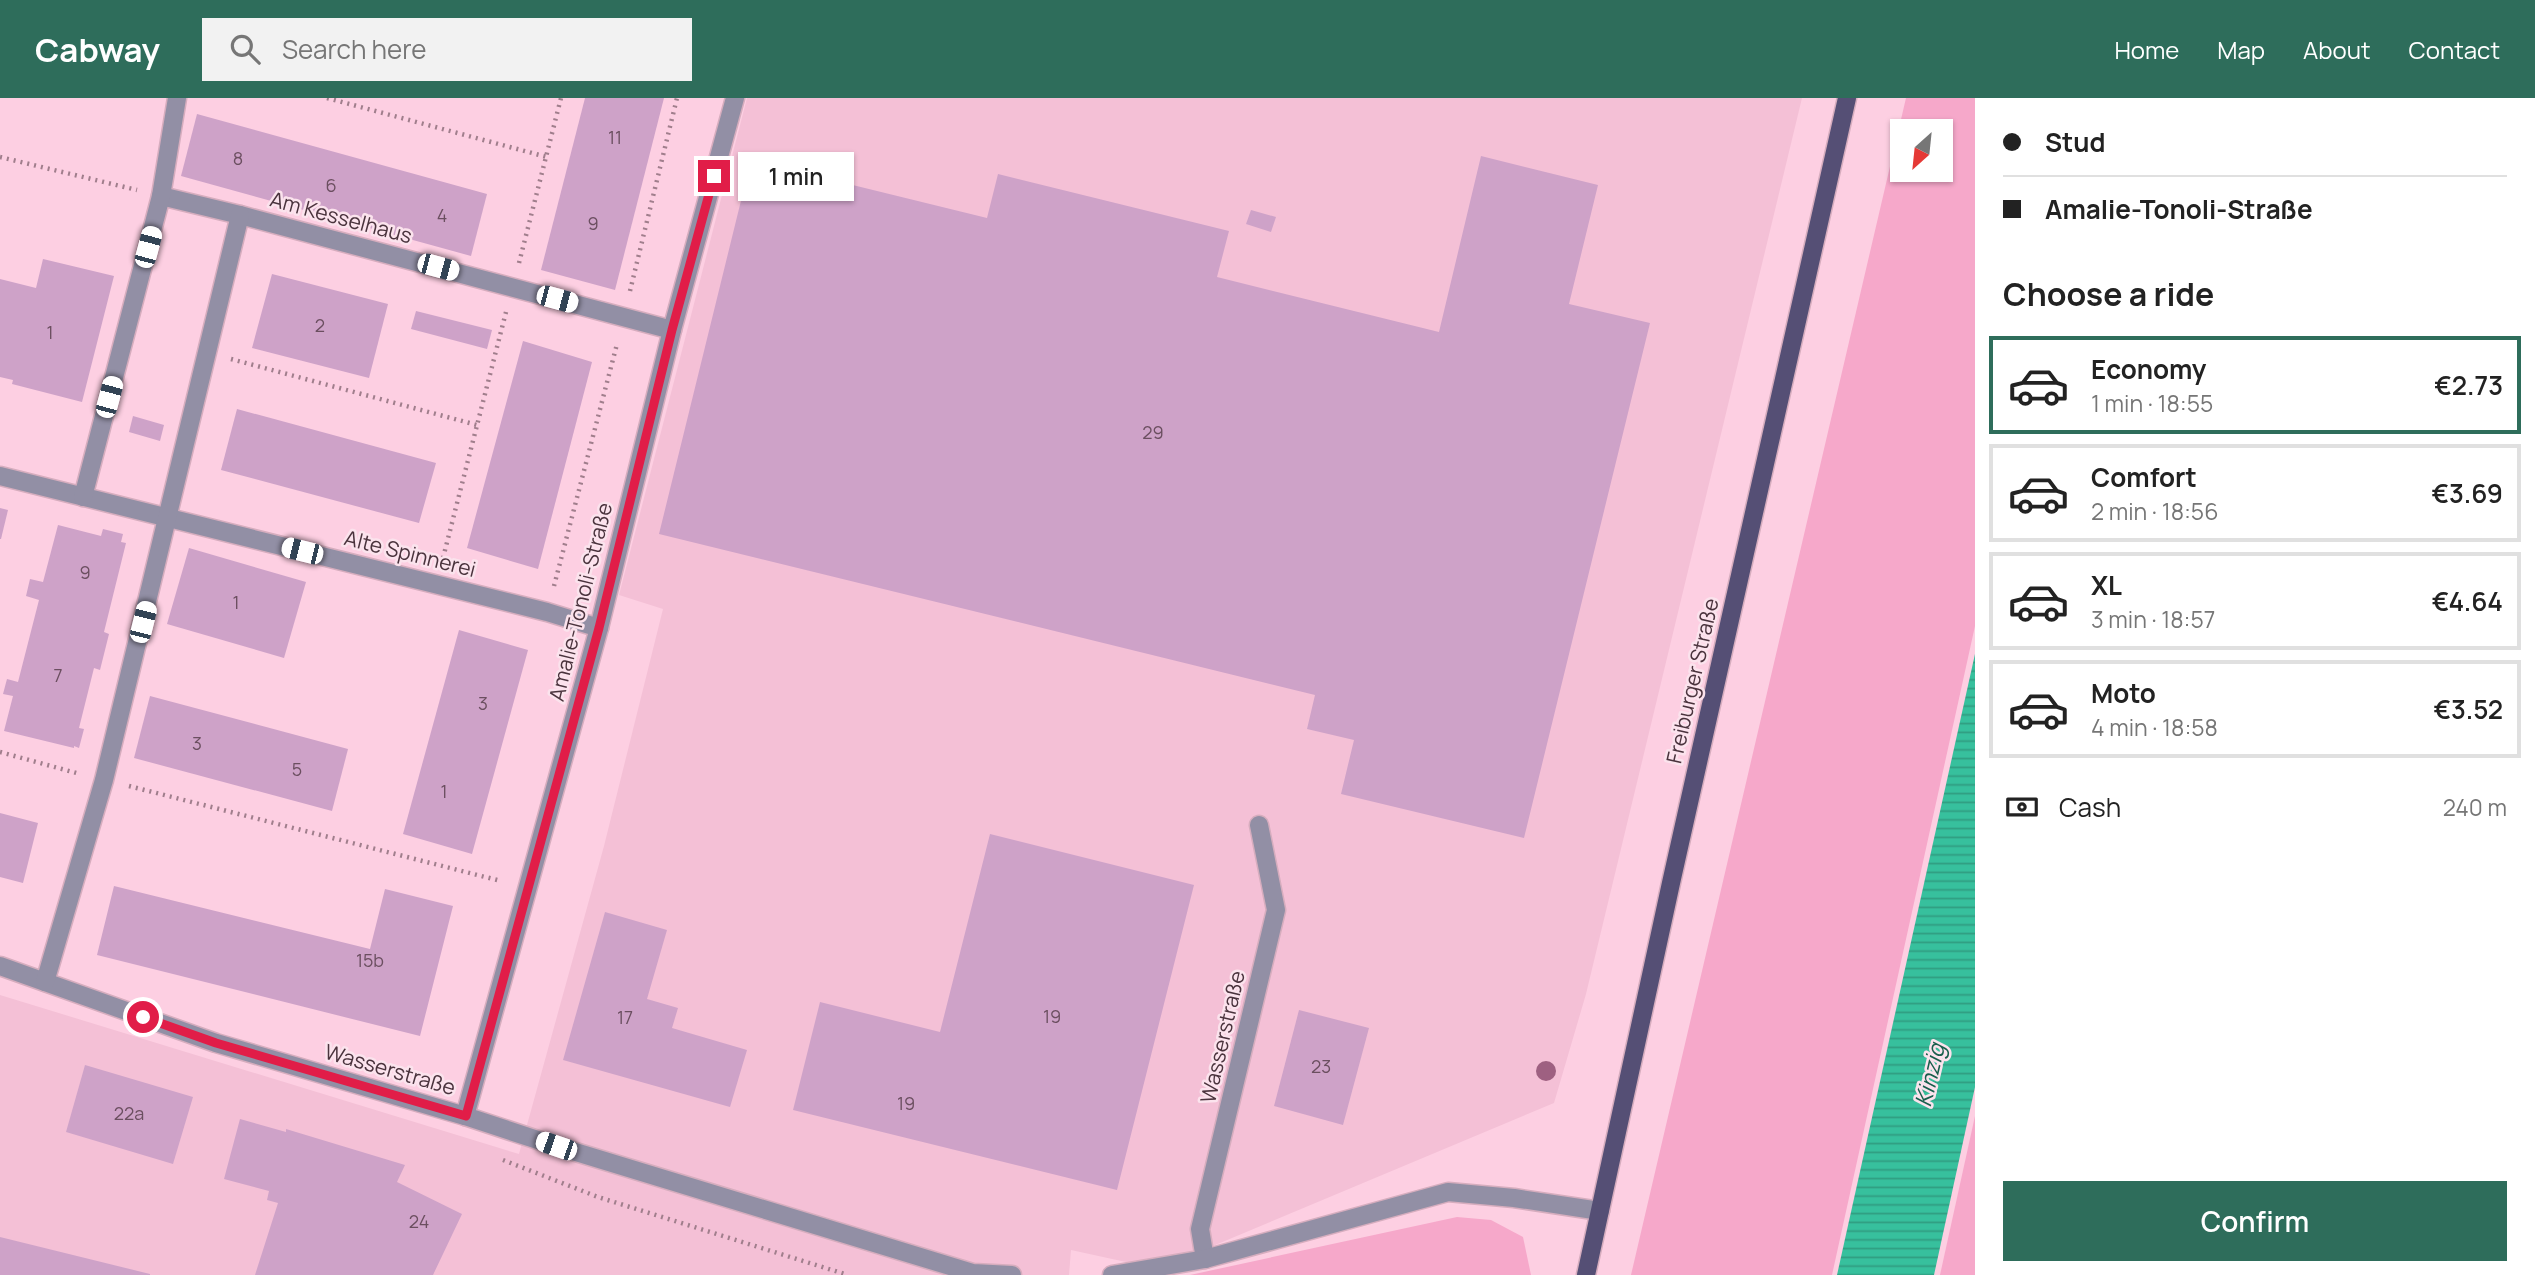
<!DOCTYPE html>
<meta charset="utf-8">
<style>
body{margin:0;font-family:Manrope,sans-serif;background:#f2f2f2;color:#222;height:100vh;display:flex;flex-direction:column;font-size:26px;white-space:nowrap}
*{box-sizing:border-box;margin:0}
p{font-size:23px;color:#767676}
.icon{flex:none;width:38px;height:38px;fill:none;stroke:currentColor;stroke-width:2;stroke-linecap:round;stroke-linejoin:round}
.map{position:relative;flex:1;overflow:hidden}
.drawer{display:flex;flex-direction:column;background:#fff;width:560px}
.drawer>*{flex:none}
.banner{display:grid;align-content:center;height:154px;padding:0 28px;background:#fff}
.needle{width:46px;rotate:207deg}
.buttons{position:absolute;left:1890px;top:21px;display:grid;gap:14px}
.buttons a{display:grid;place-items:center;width:63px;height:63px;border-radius:0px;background:#fff;box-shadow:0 2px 5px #0004;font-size:35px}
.end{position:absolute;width:32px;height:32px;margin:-16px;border:9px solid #e11d48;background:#fff;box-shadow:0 0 0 4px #fff}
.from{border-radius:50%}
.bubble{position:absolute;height:49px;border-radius:0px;background:#fff;box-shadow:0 2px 5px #0004;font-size:23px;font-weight:600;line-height:49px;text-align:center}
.car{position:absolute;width:21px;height:42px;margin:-21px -10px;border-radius:9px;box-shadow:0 0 5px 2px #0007;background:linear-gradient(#fff 24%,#345 0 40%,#fff 0 76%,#345 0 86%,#fff 0)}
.banner b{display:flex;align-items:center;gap:24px;height:66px;font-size:26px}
.banner b+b{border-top:2px solid #e0e0e0}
.banner i{width:18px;height:18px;background:#222}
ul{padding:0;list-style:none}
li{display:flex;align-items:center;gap:21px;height:98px;margin:0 14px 10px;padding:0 14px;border:4px solid #e0e0e0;border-radius:0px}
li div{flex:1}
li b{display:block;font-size:26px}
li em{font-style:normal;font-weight:600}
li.selected{border-color:#2e6d5b}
li>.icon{width:63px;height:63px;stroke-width:1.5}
h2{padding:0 28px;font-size:32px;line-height:84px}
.pay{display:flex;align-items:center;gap:18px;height:77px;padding:0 28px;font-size:26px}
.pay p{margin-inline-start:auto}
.button{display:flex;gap:14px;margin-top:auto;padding:14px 28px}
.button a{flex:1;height:80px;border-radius:0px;background:#2e6d5b;color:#fff;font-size:28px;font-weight:600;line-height:80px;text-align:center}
header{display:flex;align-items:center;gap:42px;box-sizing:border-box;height:98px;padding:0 35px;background:#2e6d5b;color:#fff}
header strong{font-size:33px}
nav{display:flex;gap:38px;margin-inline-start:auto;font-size:24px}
.search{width:490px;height:63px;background:#f2f2f2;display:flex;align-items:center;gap:18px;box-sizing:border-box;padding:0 24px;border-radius:0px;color:#767676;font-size:26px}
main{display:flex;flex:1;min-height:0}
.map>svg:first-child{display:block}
</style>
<header>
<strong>Cabway</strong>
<div class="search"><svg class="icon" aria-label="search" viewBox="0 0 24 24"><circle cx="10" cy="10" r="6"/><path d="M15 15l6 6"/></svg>Search here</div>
<nav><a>Home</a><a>Map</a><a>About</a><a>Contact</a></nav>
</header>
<main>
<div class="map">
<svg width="1975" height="1177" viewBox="0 0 1975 1177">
<defs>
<pattern id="water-rules" width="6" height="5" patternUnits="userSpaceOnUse" patternTransform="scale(1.75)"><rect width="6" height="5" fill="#37c09d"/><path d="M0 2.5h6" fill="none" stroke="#309d81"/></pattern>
</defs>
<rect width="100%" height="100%" fill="#fdcfe2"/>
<polygon fill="#f4c0d6" points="747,0 1802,0 1586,896 1554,1005 1158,1171 1071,1152 1069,1177 0,1177 0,897 519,1056 604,748 663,511 619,497"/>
<g fill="#f6a8ca" fill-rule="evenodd">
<path d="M1906 0H1975V528L1832 1177H1631ZM1941 33V72H1902V33Z"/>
<polygon points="1975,1018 1975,1177 1940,1177"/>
<polygon points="1457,1119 1491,1122 1523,1139 1531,1177 1190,1177"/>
</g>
<polygon fill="url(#water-rules)" points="1975,556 1975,989 1934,1177 1837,1177"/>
<g fill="#cea2c8">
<polygon points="585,0 664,0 615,192 541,172"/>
<polygon points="197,16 487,96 471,158 181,78"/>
<polygon points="1481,58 1598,87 1569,206 1650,225 1524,740 1341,696 1354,642 1307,631 1315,597 659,436 751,62 987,120 998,76 1229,133 1217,179 1439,234"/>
<polygon points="1251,112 1276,119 1271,134 1246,126"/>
<polygon points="43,161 114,178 82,304 12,286 13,282 0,279 0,181 36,190"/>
<polygon points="272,176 388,206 369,280 252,250"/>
<polygon points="416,213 492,232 487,251 411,231"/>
<polygon points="523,243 592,264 538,471 467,450"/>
<polygon points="237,311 436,365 419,425 221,372"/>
<polygon points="133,318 164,327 160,343 129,334"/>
<polygon points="0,410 8,412 1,441 0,441"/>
<polygon points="58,427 101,438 103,431 123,436 121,444 126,445 104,534 109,536 100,572 94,570 79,630 84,631 79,650 74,648 74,650 4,633 13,598 3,596 7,581 18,584 39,502 26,498 30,481 43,484"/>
<polygon points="189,450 306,484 284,560 167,526"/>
<polygon points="459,532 528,552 472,756 403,736"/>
<polygon points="150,598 348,651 332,713 134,660"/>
<polygon points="0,715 38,725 23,785 0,779"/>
<polygon points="990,736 1194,787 1117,1092 793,1012 820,904 940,934"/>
<polygon points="114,788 370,851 385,791 453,808 420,938 97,857"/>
<polygon points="605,814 667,832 647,901 678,910 672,930 747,952 730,1009 563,962"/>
<polygon points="1299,912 1369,930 1343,1027 1274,1008"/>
<polygon points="85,967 193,999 173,1066 66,1034"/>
<polygon points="240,1021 286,1034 286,1031 405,1067 397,1084 462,1116 433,1177 255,1177 278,1105 267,1102 269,1093 224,1081"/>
<polygon points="0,1139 150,1176 150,1177 0,1177"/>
</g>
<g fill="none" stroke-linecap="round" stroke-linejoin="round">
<defs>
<g id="minor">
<polyline points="161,98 240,117 672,232"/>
<polyline points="0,378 547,514 599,530"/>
<polyline points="83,399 161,98 177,0"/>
<polyline points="0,868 216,945 465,1018 556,1048 973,1175 1012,1177"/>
<polyline points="45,884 104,682 240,117"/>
<polyline points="465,1018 599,530 672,232 735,0"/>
<polyline points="1205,1161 1200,1131 1276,812 1259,727"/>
<polyline points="1112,1177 1205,1161 1448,1094 1514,1100 1600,1113"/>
</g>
<polyline id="major" points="1586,1177 1671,785 1847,0"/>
</defs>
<use href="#minor" stroke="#d6adbe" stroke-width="21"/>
<use href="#major" stroke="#d6adbe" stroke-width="21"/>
<g stroke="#a07e8c" stroke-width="4.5" stroke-dasharray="2 5" stroke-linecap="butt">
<polyline points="327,0 547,59"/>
<polyline points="0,59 137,92"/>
<polyline points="519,165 561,0"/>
<polyline points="630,193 677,0"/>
<polyline points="231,261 477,327"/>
<polyline points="443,460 506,214"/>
<polyline points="554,488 617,246"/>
<polyline points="0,654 80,676"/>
<polyline points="129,688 501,783"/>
<polyline points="503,1062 598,1099 848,1177"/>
</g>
<use href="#minor" stroke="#928fa5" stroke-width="18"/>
<use href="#major" stroke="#554f75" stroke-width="18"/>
</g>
<circle fill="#9e6081" cx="1546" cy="973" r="10"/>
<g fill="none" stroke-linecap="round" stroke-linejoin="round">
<polyline stroke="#e11d48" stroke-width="9" points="143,919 216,945 466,1018 599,530 672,232 714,78"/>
</g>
<g text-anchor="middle" stroke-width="5" stroke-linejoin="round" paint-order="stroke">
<g font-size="18" fill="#6b4f60">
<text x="615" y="46">11</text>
<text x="238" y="67">8</text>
<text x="331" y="94">6</text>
<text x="442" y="124">4</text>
<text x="593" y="132">9</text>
<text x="320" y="234">2</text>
<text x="50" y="241">1</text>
<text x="1153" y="341">29</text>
<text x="85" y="481">9</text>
<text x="236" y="511">1</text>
<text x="58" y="584">7</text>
<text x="483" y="612">3</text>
<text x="197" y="652">3</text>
<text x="297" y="678">5</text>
<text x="444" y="700">1</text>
<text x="370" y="869">15b</text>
<text x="1052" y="925">19</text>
<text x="625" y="926">17</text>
<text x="1321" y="975">23</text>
<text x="906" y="1012">19</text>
<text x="129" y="1022">22a</text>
<text x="419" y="1130">24</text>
</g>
<g font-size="21" fill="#4a333d" stroke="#fbe3ed">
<text transform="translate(341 120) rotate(15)" y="7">Am Kesselhaus</text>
<text transform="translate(410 456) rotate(14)" y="7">Alte Spinnerei</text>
<text transform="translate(581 504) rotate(-76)" y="7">Amalie-Tonoli-Straße</text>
<text transform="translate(1693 583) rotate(-77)" y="7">Freiburger Straße</text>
<text transform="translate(1223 939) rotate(-77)" y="7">Wasserstraße</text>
<text transform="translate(390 972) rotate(16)" y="7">Wasserstraße</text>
</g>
<g font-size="23" font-style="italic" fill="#185f4c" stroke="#fbe3ed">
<text transform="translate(1930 977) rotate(-77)" y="8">Kinzig</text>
</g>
</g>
</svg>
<div class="buttons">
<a><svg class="needle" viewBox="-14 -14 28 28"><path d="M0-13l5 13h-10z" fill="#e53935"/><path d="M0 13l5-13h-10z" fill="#767676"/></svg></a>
</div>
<i class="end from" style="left:143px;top:919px"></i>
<i class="end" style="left:714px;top:78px"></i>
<div class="bubble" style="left:738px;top:54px;width:116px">1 min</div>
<i class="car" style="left:148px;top:149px;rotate:15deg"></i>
<i class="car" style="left:438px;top:169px;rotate:105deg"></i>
<i class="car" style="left:557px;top:201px;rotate:105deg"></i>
<i class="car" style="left:109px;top:299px;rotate:15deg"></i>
<i class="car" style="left:302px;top:453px;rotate:284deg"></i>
<i class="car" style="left:143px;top:524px;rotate:14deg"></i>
<i class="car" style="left:556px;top:1048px;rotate:289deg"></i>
</div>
<section class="drawer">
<div class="banner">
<b><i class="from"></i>Stud</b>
<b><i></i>Amalie-Tonoli-Straße</b>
</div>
<h2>Choose a ride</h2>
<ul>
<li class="selected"><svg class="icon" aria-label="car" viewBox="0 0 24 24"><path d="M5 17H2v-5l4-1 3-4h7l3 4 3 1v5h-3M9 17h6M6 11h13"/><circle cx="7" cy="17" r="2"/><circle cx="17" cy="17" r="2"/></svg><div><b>Economy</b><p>1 min · 18:55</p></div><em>€2.73</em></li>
<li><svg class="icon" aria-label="car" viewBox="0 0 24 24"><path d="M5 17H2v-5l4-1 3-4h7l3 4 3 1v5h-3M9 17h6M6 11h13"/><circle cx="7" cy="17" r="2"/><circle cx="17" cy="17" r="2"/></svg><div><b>Comfort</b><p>2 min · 18:56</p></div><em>€3.69</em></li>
<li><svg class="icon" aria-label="car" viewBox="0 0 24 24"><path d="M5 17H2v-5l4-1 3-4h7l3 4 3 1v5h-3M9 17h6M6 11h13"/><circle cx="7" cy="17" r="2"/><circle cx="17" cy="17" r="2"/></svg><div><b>XL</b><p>3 min · 18:57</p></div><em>€4.64</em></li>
<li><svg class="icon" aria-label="car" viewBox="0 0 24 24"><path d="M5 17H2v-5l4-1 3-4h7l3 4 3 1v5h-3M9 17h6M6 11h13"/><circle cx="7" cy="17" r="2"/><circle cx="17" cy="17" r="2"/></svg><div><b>Moto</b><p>4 min · 18:58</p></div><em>€3.52</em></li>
</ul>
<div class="pay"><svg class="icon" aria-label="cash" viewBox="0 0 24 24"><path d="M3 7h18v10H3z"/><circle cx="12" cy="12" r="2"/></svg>Cash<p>240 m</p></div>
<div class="button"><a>Confirm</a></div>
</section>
</main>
